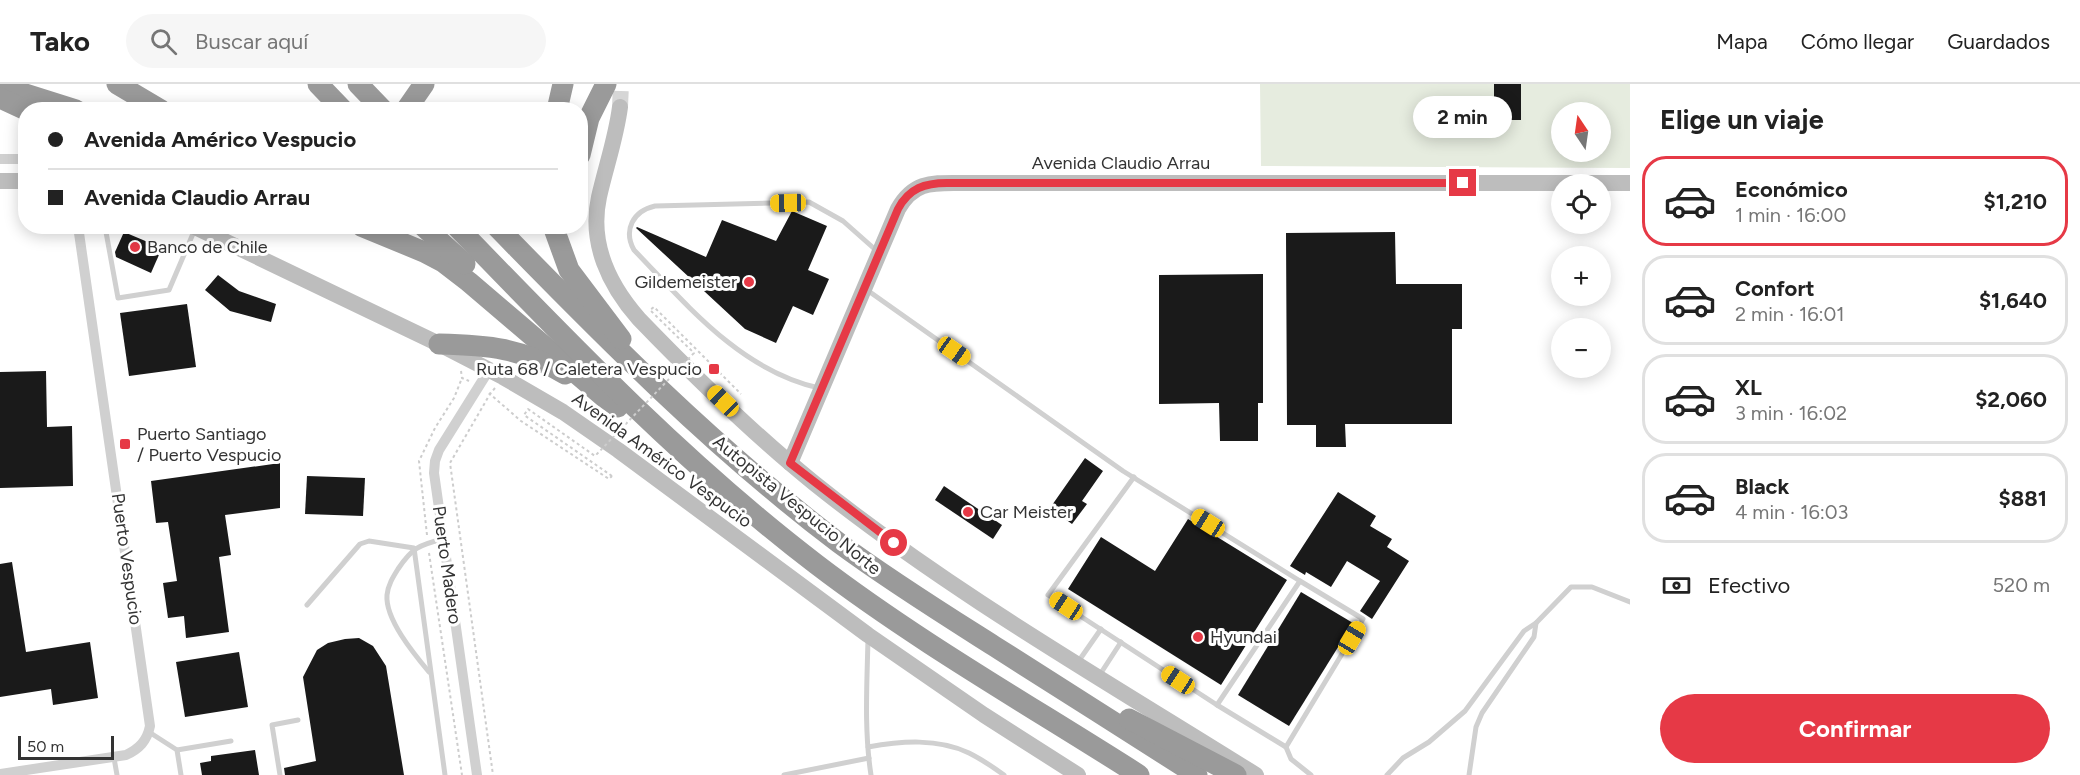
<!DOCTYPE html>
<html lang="es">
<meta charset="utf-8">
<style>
body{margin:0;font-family:Figtree,sans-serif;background:#f6f6f6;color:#222;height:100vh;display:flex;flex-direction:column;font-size:22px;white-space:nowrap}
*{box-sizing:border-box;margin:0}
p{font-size:20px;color:#767676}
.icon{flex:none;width:33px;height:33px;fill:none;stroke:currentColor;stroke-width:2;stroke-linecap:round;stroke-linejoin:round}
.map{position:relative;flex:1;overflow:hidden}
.sheet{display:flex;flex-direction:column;background:#fff;width:450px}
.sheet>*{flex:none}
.banner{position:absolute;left:18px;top:18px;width:570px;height:132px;border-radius:24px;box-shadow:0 3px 15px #0003;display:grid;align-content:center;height:132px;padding:0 30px;background:#fff}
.needle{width:39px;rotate:347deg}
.tools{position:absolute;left:1551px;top:18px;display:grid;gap:12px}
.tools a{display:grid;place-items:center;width:60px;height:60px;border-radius:50%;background:#fff;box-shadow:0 3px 15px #0003;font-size:30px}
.scale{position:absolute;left:18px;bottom:15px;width:96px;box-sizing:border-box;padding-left:6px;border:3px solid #333;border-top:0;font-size:16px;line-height:21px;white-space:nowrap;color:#333;-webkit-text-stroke:4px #fff;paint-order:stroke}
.end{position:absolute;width:27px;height:27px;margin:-14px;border:8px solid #e63946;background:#fff;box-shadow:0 0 0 3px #fff}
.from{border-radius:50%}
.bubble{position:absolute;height:42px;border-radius:21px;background:#fff;box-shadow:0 3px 15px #0003;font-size:20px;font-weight:700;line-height:42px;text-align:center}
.car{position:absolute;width:18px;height:36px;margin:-18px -9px;border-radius:8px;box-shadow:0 0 4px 2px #0007;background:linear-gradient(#f5c518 24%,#345 0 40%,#f5c518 0 76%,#345 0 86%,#f5c518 0)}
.banner b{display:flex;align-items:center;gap:21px;height:57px;font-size:22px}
.banner b+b{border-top:2px solid #e0e0e0}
.banner i{width:15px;height:15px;background:#222}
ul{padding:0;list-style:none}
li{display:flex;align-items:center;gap:18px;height:90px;margin:0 12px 9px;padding:0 18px;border:3px solid #e0e0e0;border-radius:24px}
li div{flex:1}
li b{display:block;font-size:22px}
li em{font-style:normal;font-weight:700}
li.on{border-color:#e63946}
li>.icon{width:54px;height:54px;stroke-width:1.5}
h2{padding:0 30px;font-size:27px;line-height:72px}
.pay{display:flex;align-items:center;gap:15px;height:66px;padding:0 30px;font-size:22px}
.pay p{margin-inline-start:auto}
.cta{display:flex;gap:12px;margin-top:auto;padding:12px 30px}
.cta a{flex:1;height:69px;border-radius:36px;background:#e63946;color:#fff;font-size:24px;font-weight:700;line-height:69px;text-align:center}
header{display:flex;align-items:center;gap:36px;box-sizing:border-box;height:84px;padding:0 30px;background:#fff;border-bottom:2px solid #e0e0e0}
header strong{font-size:28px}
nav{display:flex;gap:33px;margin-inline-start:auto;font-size:21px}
.search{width:420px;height:54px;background:#f6f6f6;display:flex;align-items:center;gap:15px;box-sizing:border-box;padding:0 21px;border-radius:33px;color:#767676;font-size:22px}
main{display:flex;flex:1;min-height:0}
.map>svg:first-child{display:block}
</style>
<header>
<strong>Tako</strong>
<div class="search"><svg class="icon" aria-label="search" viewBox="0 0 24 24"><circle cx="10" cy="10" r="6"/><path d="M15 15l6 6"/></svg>Buscar aquí</div>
<nav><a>Mapa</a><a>Cómo llegar</a><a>Guardados</a></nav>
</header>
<main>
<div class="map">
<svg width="1630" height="691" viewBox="0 0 1630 691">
<rect width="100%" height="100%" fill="#fff"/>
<path fill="#e6ecdf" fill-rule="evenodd" d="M1260 0H1630V84L1261 82ZM1562 28H1600V68H1562Z"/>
<g fill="#1a1a1a">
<rect x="1494" y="0" width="27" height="36"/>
<polygon points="792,127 827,142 808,186 829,195 813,231 793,222 776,259 745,245 636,144 637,143 706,173 722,136 776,157"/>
<polygon points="124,148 162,164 151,189 116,173 115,168"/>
<polygon points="1395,148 1396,200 1462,200 1462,245 1452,245 1452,340 1345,340 1346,363 1316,363 1316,341 1287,341 1286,149"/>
<polygon points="1263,190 1263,319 1258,319 1258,357 1220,357 1219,319 1159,320 1159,191"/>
<polygon points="218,191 239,207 276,220 271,238 230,227 205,206"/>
<polygon points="187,220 196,283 129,292 120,229"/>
<polygon points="46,287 47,343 72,342 73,402 0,404 0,288"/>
<polygon points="1085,374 1103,387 1082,417 1087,420 1072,440 1050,424"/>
<polygon points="280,379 280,424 225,431 231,471 219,473 229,548 186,554 184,532 168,534 163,499 177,497 168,438 156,439 151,397"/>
<polygon points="307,392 365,394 363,432 305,430"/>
<polygon points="944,402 1002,441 993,455 935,416"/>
<polygon points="1338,408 1376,432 1370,442 1392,455 1387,463 1409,477 1372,535 1360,527 1380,497 1347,477 1331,503 1306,488 1305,491 1290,482"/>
<polygon points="1188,435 1287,496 1221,601 1068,505 1101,453 1155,487"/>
<polygon points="12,478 26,568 90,558 98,614 53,621 51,605 0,613 0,480"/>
<polygon points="1301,508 1353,539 1289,642 1238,611"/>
<polygon points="359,554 373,562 386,582 404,691 285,691 284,684 316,677 303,593 317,566 328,559 345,555"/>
<polygon points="239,568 248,623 185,633 176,578"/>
<polygon points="255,666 259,691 202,691 200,679 211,677 211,672"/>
</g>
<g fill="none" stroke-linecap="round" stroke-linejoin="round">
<polyline stroke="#d6d6d6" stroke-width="16" stroke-dasharray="16 8" stroke-linecap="butt" points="620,23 621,0"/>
<g stroke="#cdcdcd" stroke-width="2" stroke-dasharray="3 3" stroke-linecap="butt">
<polyline points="172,142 178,146"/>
<polyline points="461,287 462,294 469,297"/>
<polyline points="495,304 490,310 521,337 609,395 612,392"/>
<polyline points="489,309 490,310 450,379 493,691"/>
<polyline points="427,451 419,377 435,344 454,314 462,294"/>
<polyline points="429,469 462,691"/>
</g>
<g stroke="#d0d0d0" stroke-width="5">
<polyline points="106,148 118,214 169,206 195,145"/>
<polyline points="867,206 1123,387 1300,497 1217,621 1286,663 1291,675 1311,691"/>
<path d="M819 304C740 286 688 222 634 166 623 146 633 127 655 122L809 118 843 137 878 168"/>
<polyline points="1134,393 1048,511 1217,621"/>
<polyline points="307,521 360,460 369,457 414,464 445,691"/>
<path d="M868 555C867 600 864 646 871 691"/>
<polyline points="1078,578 1101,545"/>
<path d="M429 588C414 570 385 535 387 511 388 501 393 493 398 485 412 464 419 461 443 455"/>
<polyline points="1099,592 1121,558"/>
<polyline points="149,648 177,666 181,691"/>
<path d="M868 663C901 657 938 654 969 669 981 675 993 683 1004 691"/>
<polyline points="1286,663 1363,535 1300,497"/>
<polyline points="177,666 231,657"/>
<polyline points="114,674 117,691"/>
<polyline points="280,691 272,641 298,636"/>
<polyline points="784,691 869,674"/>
<polyline points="1387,691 1403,674 1429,658 1465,627 1524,547 1536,539"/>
<polyline points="1469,691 1476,643 1482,629 1534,553 1536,539 1571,503 1592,503 1630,518"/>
</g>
<g stroke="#d0d0d0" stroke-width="10">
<polyline points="0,75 26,75"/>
<path d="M0 690 126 671C139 665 147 657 150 642L78 142"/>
<polyline points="477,691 434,389 435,377 439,366 489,286"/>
</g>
<g stroke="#bdbdbd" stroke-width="16">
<path d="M620 23C616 54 606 82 599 113 589 159 609 201 639 235 694 292 752 349 814 399 950 508 1108 598 1256 691"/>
<polyline points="0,97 26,97"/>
<polyline points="193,142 439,260 503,293 563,328 618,366 868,551 984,631 1078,691"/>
<path d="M790 379 898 125C914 97 932 99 961 99H1630"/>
</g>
<g stroke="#9a9a9a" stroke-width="21">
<polyline points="117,0 161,26"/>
<polyline points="318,0 343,26"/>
<polyline points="358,0 383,26"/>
<polyline points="0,2 76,26"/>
<polyline points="0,14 26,26"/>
<polyline points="406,26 424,0"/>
<polyline points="557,26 563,0"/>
<polyline points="580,71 589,34 606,0"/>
<polyline points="361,142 424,168 443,178 469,198 604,313 618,323"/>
<polyline points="423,142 465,180"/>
<path d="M456 142C571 261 685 380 816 480 918 558 1031 622 1139 691"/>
<path d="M496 142C605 254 715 365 839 459 889 496 942 529 994 562 1062 605 1129 648 1197 691"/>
<polyline points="553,142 569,186 621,255"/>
<path d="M439 260C488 261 522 264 565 290"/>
<polyline points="1129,635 1236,691"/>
</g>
<polyline stroke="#cdcdcd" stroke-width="2" stroke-dasharray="3 3" stroke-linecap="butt" points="612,392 524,331 528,325 595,372 694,269 650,226 654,223 741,310"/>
</g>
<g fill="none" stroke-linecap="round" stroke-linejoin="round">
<path stroke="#e63946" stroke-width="8" d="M894 459 790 379 898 125C909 104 925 99 947 99H1463"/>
</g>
<g fill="#e63946" stroke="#fff" stroke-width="2">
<circle cx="135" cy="163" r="6"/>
<circle cx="749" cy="198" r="6"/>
<rect x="708" y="279" width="12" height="12" rx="3"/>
<rect x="119" y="354" width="12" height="12" rx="3"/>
<circle cx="968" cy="428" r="6"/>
<circle cx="1198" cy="553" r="6"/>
</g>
<g text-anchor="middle" stroke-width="6" stroke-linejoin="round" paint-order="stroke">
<g font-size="18" fill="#333" stroke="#fff">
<text x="1121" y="85">Avenida Claudio Arrau</text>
<text transform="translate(662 376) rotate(36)" y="6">Avenida Américo Vespucio</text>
<text transform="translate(797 421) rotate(39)" y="6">Autopista Vespucio Norte</text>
<text transform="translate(127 475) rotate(82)" y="6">Puerto Vespucio</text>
<text transform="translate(447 481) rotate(82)" y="6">Puerto Madero</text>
</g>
<g font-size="18" fill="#333" stroke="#fff" text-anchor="start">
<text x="147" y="169">Banco de Chile</text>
<text x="737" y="204" text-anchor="end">Gildemeister</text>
<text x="702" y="291" text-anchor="end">Ruta 68 / Caletera Vespucio</text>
<text x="137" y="356">Puerto Santiago<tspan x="137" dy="21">/ Puerto Vespucio</tspan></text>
<text x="980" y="434">Car Meister</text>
<text x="1210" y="559">Hyundai</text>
</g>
</g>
</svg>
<div class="tools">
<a><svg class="needle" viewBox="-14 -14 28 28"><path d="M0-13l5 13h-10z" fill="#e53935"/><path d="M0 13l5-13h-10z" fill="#767676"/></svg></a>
<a><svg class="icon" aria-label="locate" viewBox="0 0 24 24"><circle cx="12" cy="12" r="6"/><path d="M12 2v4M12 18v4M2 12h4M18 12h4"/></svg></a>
<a>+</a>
<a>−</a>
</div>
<div class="scale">50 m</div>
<i class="end from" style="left:894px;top:459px"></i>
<i class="end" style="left:1463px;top:99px"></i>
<div class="bubble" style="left:1413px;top:12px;width:99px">2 min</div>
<i class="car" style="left:788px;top:119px;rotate:269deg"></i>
<i class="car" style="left:954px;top:267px;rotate:125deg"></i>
<i class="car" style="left:723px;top:317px;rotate:314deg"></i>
<i class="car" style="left:1208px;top:439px;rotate:302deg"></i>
<i class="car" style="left:1066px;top:522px;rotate:303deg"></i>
<i class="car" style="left:1352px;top:554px;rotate:31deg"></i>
<i class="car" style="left:1178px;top:596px;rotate:303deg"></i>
<div class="banner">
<b><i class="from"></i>Avenida Américo Vespucio</b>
<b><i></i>Avenida Claudio Arrau</b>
</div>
</div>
<section class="sheet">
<h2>Elige un viaje</h2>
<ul>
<li class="on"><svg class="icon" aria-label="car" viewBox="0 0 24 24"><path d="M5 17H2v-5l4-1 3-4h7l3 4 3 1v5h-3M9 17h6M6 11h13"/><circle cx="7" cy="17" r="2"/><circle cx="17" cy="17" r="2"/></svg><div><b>Económico</b><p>1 min · 16:00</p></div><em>$1,210</em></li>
<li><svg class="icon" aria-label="car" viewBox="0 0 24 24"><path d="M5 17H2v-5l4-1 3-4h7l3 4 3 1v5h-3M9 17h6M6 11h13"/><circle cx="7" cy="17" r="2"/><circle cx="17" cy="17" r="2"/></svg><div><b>Confort</b><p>2 min · 16:01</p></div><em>$1,640</em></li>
<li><svg class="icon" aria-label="car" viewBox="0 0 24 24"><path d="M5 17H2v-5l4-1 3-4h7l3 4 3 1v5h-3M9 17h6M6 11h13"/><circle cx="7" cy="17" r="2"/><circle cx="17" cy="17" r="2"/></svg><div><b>XL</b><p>3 min · 16:02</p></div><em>$2,060</em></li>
<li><svg class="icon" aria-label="car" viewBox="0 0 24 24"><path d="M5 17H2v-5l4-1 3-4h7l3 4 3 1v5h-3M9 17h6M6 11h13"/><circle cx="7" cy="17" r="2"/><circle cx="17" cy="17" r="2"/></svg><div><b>Black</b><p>4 min · 16:03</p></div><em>$881</em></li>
</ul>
<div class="pay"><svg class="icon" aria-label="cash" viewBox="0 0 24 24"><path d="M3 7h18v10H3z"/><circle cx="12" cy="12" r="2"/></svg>Efectivo<p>520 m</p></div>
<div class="cta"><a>Confirmar</a></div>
</section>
</main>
